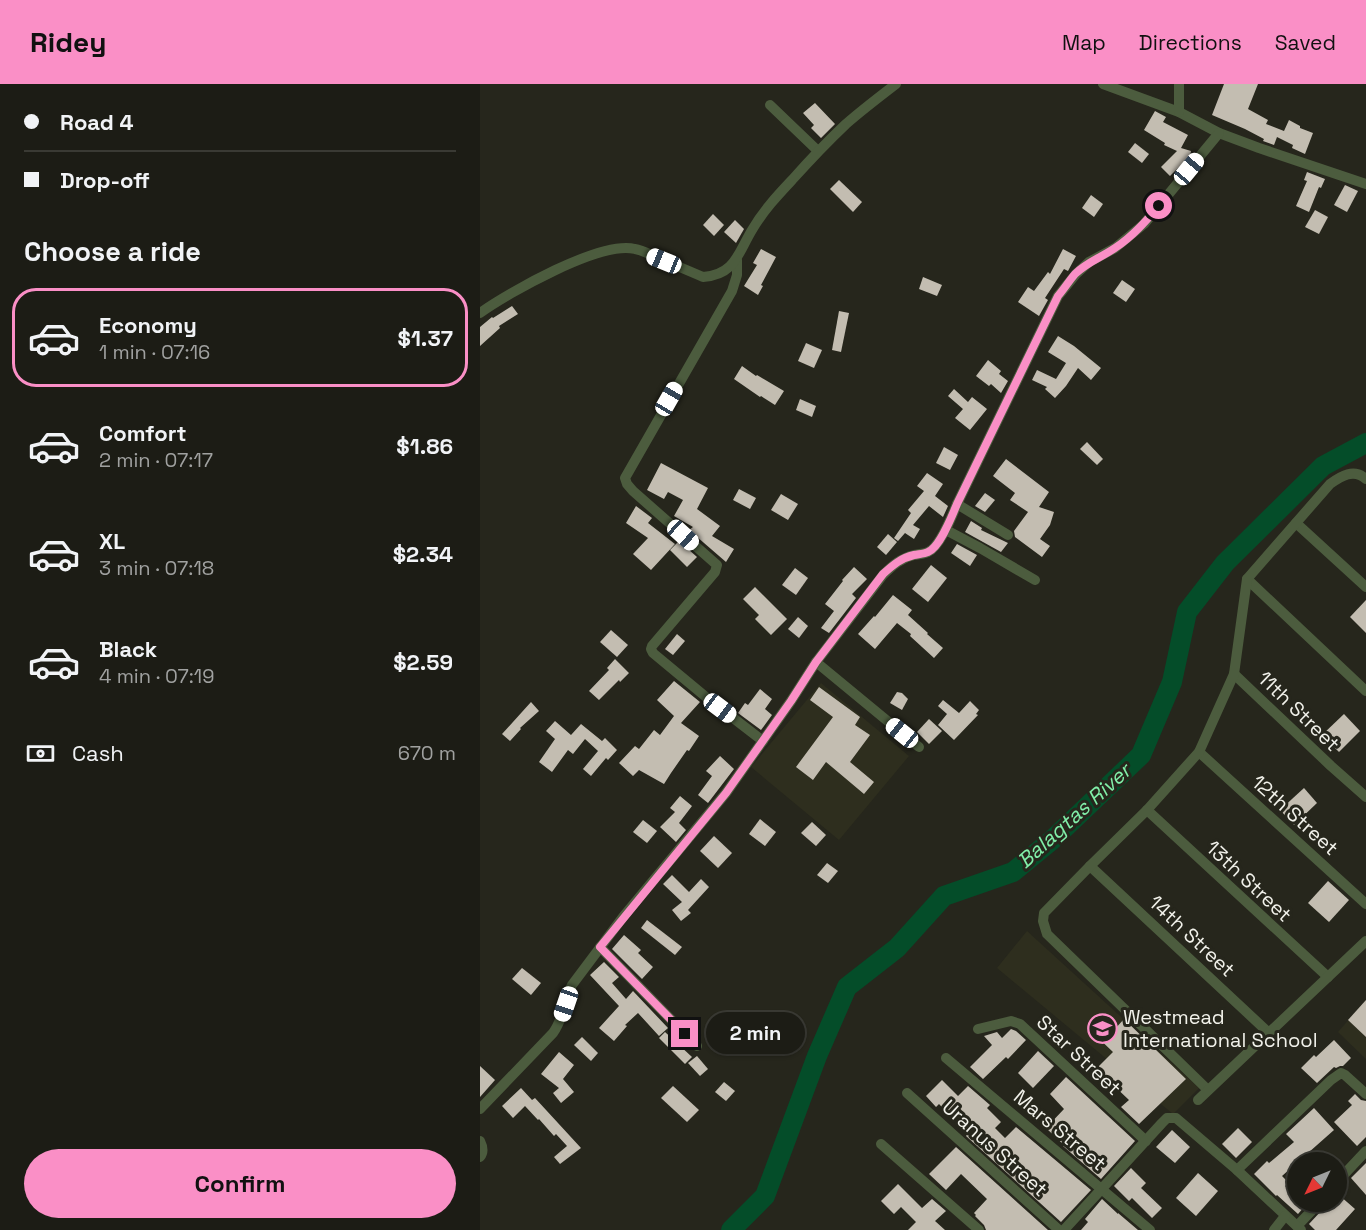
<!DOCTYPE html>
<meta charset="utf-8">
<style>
body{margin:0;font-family:"Space Grotesk",sans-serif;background:#292922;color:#f1f3f6;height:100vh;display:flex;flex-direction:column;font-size:22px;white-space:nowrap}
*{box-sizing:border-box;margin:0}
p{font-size:20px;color:#a0a1a0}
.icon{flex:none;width:33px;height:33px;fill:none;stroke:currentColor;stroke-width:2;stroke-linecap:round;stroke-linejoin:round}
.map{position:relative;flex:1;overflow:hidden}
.side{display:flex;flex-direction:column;background:#1c1c15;width:480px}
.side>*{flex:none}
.guide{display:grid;align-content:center;height:132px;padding:0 24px;background:#1c1c15}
.needle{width:39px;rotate:227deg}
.tools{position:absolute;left:807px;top:1068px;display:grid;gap:12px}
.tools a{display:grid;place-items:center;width:60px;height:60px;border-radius:50%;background:#1c1c15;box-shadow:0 2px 4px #0004,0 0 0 2px #3a3a34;font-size:30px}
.end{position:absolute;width:27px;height:27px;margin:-14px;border:8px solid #fa8fc6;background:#111;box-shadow:0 0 0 3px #111}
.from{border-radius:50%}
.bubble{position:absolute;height:42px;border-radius:21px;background:#1c1c15;box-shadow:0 2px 4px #0004,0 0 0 2px #3a3a34;font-size:20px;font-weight:800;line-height:42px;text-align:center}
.car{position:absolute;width:18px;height:36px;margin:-18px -9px;border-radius:8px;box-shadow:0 0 4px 2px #0007;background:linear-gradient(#fff 24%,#345 0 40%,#fff 0 76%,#345 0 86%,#fff 0)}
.guide b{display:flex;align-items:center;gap:21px;height:57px;font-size:22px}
.guide b+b{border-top:2px solid #3a3a34}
.guide i{width:15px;height:15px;background:#f1f3f6}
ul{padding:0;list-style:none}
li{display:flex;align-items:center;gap:18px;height:99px;margin:0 12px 9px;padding:0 12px;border:3px solid transparent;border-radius:24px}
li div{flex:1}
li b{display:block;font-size:22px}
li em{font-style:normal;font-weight:800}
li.active{border-color:#fa8fc6}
li>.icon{width:54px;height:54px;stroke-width:1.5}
h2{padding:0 24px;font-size:27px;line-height:72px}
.pay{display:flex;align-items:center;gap:15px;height:66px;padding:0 24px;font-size:22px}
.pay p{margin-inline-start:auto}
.primary-button{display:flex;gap:12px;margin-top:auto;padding:12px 24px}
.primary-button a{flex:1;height:69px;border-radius:36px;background:#fa8fc6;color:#111;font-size:24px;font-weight:800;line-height:69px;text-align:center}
header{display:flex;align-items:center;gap:36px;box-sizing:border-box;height:84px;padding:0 30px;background:#fa8fc6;color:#111}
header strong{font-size:28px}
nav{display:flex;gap:33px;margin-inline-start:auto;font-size:21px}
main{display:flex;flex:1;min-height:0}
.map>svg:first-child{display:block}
</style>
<header>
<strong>Ridey</strong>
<nav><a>Map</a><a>Directions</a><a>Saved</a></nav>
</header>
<main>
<section class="side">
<div class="guide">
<b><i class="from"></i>Road 4</b>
<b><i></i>Drop-off</b>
</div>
<h2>Choose a ride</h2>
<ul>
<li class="active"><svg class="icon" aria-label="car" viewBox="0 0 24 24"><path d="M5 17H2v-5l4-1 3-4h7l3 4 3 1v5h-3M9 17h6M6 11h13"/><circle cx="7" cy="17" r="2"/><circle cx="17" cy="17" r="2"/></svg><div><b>Economy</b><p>1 min · 07:16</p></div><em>$1.37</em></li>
<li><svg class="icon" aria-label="car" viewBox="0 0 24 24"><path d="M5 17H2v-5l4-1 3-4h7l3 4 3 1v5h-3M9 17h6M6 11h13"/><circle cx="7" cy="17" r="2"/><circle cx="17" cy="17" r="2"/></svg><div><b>Comfort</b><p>2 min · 07:17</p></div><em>$1.86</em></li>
<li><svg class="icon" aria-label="car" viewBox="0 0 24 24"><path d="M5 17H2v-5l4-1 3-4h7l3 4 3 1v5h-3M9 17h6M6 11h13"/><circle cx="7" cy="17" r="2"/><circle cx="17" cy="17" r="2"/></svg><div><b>XL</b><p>3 min · 07:18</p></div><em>$2.34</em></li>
<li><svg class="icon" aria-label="car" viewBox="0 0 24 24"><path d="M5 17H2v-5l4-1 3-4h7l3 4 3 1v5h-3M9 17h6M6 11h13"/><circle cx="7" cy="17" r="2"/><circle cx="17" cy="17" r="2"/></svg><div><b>Black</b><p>4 min · 07:19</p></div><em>$2.59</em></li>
</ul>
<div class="pay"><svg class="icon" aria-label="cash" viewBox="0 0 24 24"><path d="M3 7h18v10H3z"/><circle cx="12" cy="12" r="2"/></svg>Cash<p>670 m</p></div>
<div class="primary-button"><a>Confirm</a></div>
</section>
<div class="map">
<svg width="886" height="1146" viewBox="0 0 886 1146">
<rect width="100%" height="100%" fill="#26261c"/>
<g fill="#2e2e1e">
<polygon points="341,599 429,672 359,756 271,683"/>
<polygon points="547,847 719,1004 693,1030 517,884"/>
<polygon points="886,916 886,975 858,948"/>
</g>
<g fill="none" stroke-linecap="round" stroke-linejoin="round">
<polyline stroke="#044d29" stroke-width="20" points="251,1146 285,1112 337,972 367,903 417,864 464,812 533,788 572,756 661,671 692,598 707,528 745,479 843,382 886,359"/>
</g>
<g fill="#c3bdb1">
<polygon points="744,0 778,0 768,25 788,36 786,40 804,47 809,36 820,42 820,44 833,49 825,70 812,64 813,61 797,53 794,61 783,57 784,55 765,45 732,31"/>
<polygon points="335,19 355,40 341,54 331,44 334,41 323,29"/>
<polygon points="675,27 686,33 683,38 708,51 701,64 711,67 710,72 690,92 681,83 697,67 684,61 685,59 664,46"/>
<polygon points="655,59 669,70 662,79 648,68"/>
<polygon points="827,88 845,95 841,104 839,103 829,128 816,122 827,97 824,96"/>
<polygon points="359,96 382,118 373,128 350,105"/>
<polygon points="865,101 878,107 867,128 854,121"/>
<polygon points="611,111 623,120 614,133 602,124"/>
<polygon points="835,126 848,133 839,150 825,143"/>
<polygon points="233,130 244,141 234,152 223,141"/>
<polygon points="255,136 264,145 256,159 244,148"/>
<polygon points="281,165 296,173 281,201 283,202 278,211 264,202 277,181 273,179"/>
<polygon points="583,165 596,172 588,187 584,185 565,214 568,216 559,232 538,218 548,203 554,207 568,188 570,190"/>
<polygon points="443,193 462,201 457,212 439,205"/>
<polygon points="642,196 655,205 646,218 633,209"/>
<polygon points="32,222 38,230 19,242 20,244 0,262 0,243 12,233 13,234"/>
<polygon points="359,227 369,229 361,268 352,266"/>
<polygon points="578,252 594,262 621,284 611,296 598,284 586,302 575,314 565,305 567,303 552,296 557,286 576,295 586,279 568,268"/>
<polygon points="326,259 342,266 334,284 318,277"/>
<polygon points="508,276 521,287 519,290 528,297 521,309 511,300 509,302 496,292"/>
<polygon points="262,282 276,292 277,291 304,307 295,321 281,312 280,313 254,295"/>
<polygon points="474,305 488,318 492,313 507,325 490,346 475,334 483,325 468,312"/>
<polygon points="320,315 336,322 332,333 316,326"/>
<polygon points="607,358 623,375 617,381 600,365"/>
<polygon points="464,363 478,371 470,386 456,379"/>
<polygon points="526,375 569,408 559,423 574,428 570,441 560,455 570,462 562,473 535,453 534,447 548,428 530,416 535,409 513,392"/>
<polygon points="181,379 228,404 217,425 240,442 232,452 254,465 246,478 209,446 213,443 194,432 203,416 188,408 184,415 167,406"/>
<polygon points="447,389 463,400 455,412 468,422 463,433 449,422 433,441 440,445 434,455 425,449 418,457 414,454 431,429 428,426 444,407 437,402"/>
<polygon points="259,405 276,414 270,425 253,416"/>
<polygon points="505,409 515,416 505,428 495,422"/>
<polygon points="301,410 318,420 308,436 291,426"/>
<polygon points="156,422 172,434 168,439 195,460 171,486 153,470 168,454 146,439"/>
<polygon points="491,437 502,444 501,446 528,459 521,468 485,448"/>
<polygon points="408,450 417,458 406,471 397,463"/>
<polygon points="199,457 217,473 207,483 190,466"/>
<polygon points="477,460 497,471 490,482 471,469"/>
<polygon points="451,481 467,494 448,518 432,505"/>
<polygon points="374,483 387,495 372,510 376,514 349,549 341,544 354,527 345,520 363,497 362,496"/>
<polygon points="315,484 328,494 316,511 302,501"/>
<polygon points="275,503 307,535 291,551 275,535 279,531 263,515"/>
<polygon points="413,511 432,526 428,531 448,549 447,550 463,564 454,574 430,552 431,550 417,539 395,565 378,550 394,532 395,533"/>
<polygon points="886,516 886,549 870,533"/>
<polygon points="318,533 328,542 319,554 308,545"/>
<polygon points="131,546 148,561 137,573 120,558"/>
<polygon points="197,550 205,557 193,571 185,565"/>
<polygon points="135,575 149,589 140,598 139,596 119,616 109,607 129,586 127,584"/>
<polygon points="194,597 220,618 201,639 219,652 209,667 207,666 191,689 184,700 159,686 153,692 139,679 155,662 159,665 174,646 180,651 194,632 177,616"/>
<polygon points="339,603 380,633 375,641 390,651 370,678 394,698 384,710 346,678 333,696 316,683 353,633 330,616"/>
<polygon points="280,605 292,615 285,625 292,631 281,646 258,629 265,619 268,621"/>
<polygon points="417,608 422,609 428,615 422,626 410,619"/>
<polygon points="463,616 479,629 490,617 499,626 496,630 498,631 474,656 458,641 467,630 458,622"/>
<polygon points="51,618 59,627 40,644 41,645 30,657 22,650"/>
<polygon points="864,630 880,647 859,668 842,651"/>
<polygon points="449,635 462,647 449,660 437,648"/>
<polygon points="75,637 91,651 101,640 122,657 125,654 137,666 128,676 126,674 111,692 103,685 118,667 105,655 93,670 88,666 72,688 59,678 75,655 66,647"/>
<polygon points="240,672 254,685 228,719 218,711 232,692 226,687"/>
<polygon points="824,704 837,719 814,741 800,726"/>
<polygon points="200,712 212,722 199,739 206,746 196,758 180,743 195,728 190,724"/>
<polygon points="280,735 296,748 285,762 269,750"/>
<polygon points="163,736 177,747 167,759 153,748"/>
<polygon points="332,738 346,751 336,762 321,749"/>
<polygon points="234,752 252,769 238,784 220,767"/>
<polygon points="347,779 358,787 348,799 337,791"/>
<polygon points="192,791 209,808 221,795 229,803 208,826 211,829 201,837 192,826 202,818 183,800"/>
<polygon points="848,797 869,816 849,838 828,819"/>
<polygon points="167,836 202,863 195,871 161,844"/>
<polygon points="144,851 161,866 158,869 173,883 162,895 132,865"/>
<polygon points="124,878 139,893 132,899 146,915 153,907 188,944 179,952 158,929 145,941 147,942 134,957 119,944 139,922 110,891"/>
<polygon points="42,884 61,899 51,911 32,895"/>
<polygon points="886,916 886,953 868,936"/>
<polygon points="644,935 706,995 659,1040 641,1023 649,1016 630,998 625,1004 611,990 633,968 612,948 623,936 634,946"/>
<polygon points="531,945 536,947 546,956 528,975 526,973 503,995 490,983 512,961 504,952 517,948 522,954"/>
<polygon points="185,948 212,973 205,980 179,954"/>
<polygon points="102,953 118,969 111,977 94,961"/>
<polygon points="854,956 871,974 863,982 860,982 856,984 854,983 837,999 821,984 834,971 836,973"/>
<polygon points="558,967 574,982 553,1004 538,989"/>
<polygon points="79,968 94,981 83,995 94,1008 81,1019 73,1009 79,1004 61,990"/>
<polygon points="217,972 228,985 220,992 208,979"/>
<polygon points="0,982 15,996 0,1013"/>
<polygon points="586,993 655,1057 621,1095 583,1062 584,1061 566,1044 584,1025 570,1010"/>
<polygon points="462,996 478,1012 488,1002 510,1021 507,1024 521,1038 515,1044 525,1054 536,1043 611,1106 581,1138 486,1052 487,1049 459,1020 456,1023 446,1012"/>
<polygon points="244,998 255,1007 246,1017 235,1008"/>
<polygon points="193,1002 219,1026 207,1038 181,1014"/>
<polygon points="41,1004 52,1016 55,1014 101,1064 80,1080 74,1073 87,1062 76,1050 74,1052 59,1035 58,1036 45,1022 33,1034 22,1022"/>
<polygon points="875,1010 881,1016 886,1017 886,1053 877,1062 854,1038 872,1021 868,1017"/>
<polygon points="834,1024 854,1046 802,1092 809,1099 805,1102 818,1114 818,1118 821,1118 825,1122 818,1130 797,1111 796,1112 774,1090 787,1077 789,1079 814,1058 806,1050"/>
<polygon points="758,1044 772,1058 756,1074 742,1060"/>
<polygon points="692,1046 710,1063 695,1079 676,1063"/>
<polygon points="476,1063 568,1146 506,1146 504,1141 495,1132 496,1131 494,1129 507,1115 481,1090 466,1106 449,1090"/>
<polygon points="886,1079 886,1111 871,1094"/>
<polygon points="651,1084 666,1099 661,1104 682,1124 672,1134 652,1114 649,1117 634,1102"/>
<polygon points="718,1089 738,1107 716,1132 696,1114"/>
<polygon points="418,1100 442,1124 452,1115 466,1127 455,1137 465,1146 428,1146 436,1138 421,1123 414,1130 401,1117"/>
<polygon points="859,1111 875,1125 856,1146 835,1146 829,1140 842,1126 844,1128 853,1118 856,1118 856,1114"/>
<polygon points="622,1115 638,1130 638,1129 658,1146 601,1146 608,1138 605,1135"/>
</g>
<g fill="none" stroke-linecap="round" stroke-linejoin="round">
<g stroke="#4c5c3e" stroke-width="10">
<polyline points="623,0 699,28 739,49 779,64 886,100"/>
<polyline points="699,0 699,28"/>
<polyline points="290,21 338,67"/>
<polyline points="257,176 257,191 252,207 145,394 147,400 153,407 237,481 235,488 172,562 171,565 173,569 226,613 283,657"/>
<path d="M0 229C28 209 121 156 155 165 162 166 169 170 176 173 192 180 207 186 223 193 255 191 258 169 272 146 283 127 297 112 312 96 329 77 347 58 366 40 382 26 399 13 416 0"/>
<polyline points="477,420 528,451"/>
<polyline points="816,439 886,503"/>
<polyline points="466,446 500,464 555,496"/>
<polyline points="767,495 886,607"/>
<polyline points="336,578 439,663"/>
<polyline points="754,590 851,682 886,713"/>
<polyline points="719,668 886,820"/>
<polyline points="667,726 848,893"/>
<polyline points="610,782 789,949"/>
<polyline points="120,863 217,962"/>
<polyline points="498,945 531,937 540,940 666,1057"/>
<polyline points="466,974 670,1146"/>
<path d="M728 1006 567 850 563 837 564 829 610 782 667 726 719 668 754 590 767 495 850 400C861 392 874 384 886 395"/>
<polyline points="427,1009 579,1146"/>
<polyline points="718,1016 886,857"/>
<path d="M0 1025 73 949C84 934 84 917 92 901L143 833 246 709 311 617 336 578 403 491C413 481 421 474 434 471 439 470 444 470 448 468 460 463 472 432 477 420L578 212 596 190 609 178 635 164 664 140 739 49"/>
<path d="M0 1057C3 1063 4 1068 0 1073"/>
<polyline points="401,1060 499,1146"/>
<polyline points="757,1086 851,996 861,989 865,991 886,1010"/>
<polyline points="856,1099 886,1067"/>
<polyline points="817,1142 840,1118"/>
<polyline points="584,1146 682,1039 687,1034 696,1034 757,1086 821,1146"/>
<polyline points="794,1146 805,1132"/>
</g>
</g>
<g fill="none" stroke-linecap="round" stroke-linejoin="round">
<path stroke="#fa8fc6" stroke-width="8" d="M205 950 120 863 246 709 311 617 336 578 403 490C413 481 421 474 434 471 439 470 444 470 448 468 460 463 472 432 477 420L578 212C584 205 589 197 595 190 607 178 622 173 635 164 652 153 666 137 679 122"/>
</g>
<defs>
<symbol id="school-ring" viewBox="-11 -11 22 22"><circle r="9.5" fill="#26261c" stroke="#fa8fc6" stroke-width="1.5"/><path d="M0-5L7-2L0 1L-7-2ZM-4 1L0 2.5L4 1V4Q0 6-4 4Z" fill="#fa8fc6"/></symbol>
</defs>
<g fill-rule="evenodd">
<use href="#school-ring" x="606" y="928" width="33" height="33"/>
</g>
<g text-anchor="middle" stroke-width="6" stroke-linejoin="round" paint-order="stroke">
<g font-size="20" fill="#f1f1ea" stroke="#26261c">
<text transform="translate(819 627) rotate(44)" y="7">11th Street</text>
<text transform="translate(815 731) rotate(42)" y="7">12th Street</text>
<text transform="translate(769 797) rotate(43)" y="7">13th Street</text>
<text transform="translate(712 852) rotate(43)" y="7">14th Street</text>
<text transform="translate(599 971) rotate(43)" y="7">Star Street</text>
<text transform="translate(580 1046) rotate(40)" y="7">Mars Street</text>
<text transform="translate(515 1064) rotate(42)" y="7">Uranus Street</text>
</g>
<g font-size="20" fill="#f1f1ea" stroke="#26261c" text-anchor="start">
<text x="643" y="940">Westmead<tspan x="643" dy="23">International School</tspan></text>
</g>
<g font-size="21" font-style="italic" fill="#81efa9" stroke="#26261c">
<text transform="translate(594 732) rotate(-42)" y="7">Balagtas River</text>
</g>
</g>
</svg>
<div class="tools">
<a><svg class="needle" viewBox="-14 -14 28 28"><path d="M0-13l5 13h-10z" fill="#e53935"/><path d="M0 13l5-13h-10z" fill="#a0a1a0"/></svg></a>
</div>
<i class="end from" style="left:679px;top:122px"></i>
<i class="end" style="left:205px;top:950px"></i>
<div class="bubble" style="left:226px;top:928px;width:99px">2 min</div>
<i class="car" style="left:709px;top:85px;rotate:40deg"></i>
<i class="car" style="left:184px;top:177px;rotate:292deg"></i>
<i class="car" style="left:189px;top:315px;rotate:30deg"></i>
<i class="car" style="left:203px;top:451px;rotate:132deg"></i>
<i class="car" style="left:240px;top:624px;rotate:127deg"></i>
<i class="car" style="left:422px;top:649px;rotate:309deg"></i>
<i class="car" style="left:86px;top:920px;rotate:199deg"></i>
</div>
</main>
